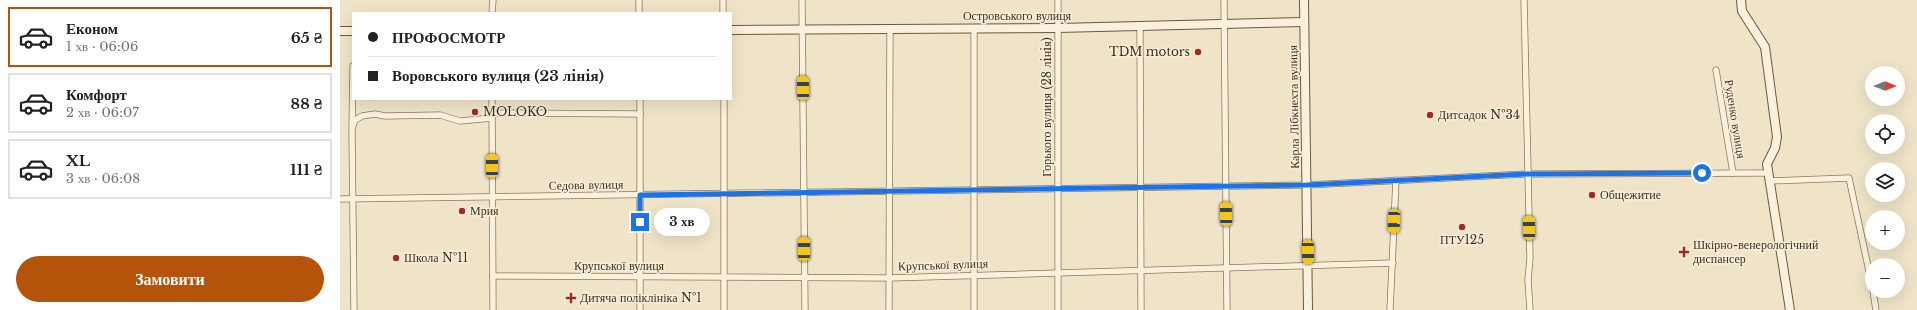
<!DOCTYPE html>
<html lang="uk">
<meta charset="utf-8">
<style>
body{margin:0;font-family:"Libre Baskerville",serif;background:#f2f2f2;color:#222;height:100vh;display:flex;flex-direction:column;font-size:15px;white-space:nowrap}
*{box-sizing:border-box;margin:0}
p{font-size:13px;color:#767676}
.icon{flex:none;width:22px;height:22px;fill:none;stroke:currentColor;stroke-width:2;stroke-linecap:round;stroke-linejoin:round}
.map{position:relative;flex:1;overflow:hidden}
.details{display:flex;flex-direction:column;background:#fff;width:340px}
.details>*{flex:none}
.guide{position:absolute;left:12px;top:12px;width:380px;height:88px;border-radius:0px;box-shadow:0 4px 16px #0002;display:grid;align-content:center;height:88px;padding:0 16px;background:#fff}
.needle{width:26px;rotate:90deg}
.buttons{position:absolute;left:1525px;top:66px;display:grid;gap:8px}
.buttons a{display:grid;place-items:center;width:40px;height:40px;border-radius:50%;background:#fff;box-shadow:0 4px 16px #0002;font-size:20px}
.end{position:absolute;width:18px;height:18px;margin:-9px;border:5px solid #1a73e8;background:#fff;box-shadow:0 0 0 2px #fff}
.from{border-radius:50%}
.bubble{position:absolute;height:28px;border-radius:14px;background:#fff;box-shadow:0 4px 16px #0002;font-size:13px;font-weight:700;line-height:28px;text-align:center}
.car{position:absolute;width:12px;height:24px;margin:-12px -6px;border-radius:5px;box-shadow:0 0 3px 1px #0007;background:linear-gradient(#f5c518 24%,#345 0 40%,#f5c518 0 76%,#345 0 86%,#f5c518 0)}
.guide b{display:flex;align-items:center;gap:14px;height:38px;font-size:15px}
.guide b+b{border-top:1px solid #e0e0e0}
.guide i{width:10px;height:10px;background:#222}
ul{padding:7px 0 0;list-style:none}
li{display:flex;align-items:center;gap:12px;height:60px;margin:0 8px 6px;padding:0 8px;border:2px solid #e0e0e0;border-radius:0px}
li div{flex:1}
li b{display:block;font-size:15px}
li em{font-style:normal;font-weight:700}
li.selected{border-color:#b45309}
li>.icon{width:36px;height:36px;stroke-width:1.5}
.action{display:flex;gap:8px;margin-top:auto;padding:8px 16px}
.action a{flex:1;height:46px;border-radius:24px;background:#b45309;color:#fff;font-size:16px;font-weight:700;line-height:46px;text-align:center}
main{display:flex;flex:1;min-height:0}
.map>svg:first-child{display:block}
</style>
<main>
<section class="details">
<ul>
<li class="selected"><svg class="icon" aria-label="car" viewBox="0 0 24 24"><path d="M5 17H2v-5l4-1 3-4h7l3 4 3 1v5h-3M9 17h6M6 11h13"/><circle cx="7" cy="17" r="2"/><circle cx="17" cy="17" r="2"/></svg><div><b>Економ</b><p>1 хв · 06:06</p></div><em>65 ₴</em></li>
<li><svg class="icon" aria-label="car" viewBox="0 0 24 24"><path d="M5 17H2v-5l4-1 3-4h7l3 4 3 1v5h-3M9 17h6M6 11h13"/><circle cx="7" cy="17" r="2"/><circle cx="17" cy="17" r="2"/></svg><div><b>Комфорт</b><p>2 хв · 06:07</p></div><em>88 ₴</em></li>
<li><svg class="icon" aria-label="car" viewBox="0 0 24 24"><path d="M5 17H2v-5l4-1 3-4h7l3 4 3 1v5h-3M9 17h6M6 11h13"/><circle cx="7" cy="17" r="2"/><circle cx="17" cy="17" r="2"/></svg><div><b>XL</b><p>3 хв · 06:08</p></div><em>111 ₴</em></li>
</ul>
<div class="action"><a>Замовити</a></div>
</section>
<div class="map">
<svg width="1577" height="310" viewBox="0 0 1577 310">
<rect width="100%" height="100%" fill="#f0e4c8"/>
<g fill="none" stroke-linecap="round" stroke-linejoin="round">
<defs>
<g id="street">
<polyline points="383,0 383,13"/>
<polyline points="462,0 465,310"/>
<polyline points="718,0 718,310"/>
<polyline points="884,0 887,310"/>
<polyline points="1184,0 1190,258 1188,280 1190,310"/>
<polyline points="152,13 153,0"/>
<polyline points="299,13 299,0"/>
<polyline points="800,26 801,310"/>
<polyline points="634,28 634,310"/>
<polyline points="13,66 12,131 14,310"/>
<polyline points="1376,70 1393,173"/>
<polyline points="152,99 153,310"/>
<polyline points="384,99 384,310"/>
<polyline points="151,113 300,114"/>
<polyline points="13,126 15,120 22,116 35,114 45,116 100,115 120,121 152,118"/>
<polyline points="1430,181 1509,178 1532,285"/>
<polyline points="0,199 967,185 1188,174 1429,173"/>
<polyline points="153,276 549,278 1053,263"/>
<polyline points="1533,291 1536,310"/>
<polyline points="300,310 300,99"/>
<polyline points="549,310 550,29"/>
<polyline points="1050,310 1056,180"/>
</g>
<g id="secondary">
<polyline points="964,0 968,310"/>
<polyline points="1401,0 1402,11 1425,47 1437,137 1435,148 1427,164 1450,310"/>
<polyline points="391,30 718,28 964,22"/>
<polyline points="0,31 13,31"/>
</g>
</defs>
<use href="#street" stroke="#8d765c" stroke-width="7"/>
<use href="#secondary" stroke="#6f573f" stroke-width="10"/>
<use href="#street" stroke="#faf1dc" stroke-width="5.5"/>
<use href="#secondary" stroke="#faf1dc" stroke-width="8"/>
</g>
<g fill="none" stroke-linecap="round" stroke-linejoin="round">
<polyline stroke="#1a73e8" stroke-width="5" points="300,222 300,195 967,185 1188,174 1362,173"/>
</g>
<g fill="#9e2a2b" stroke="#f7eed8" stroke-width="1.5">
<circle cx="858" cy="52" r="4"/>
<circle cx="135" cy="112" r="4"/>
<circle cx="1090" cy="115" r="4"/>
<circle cx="1252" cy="195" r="4"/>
<circle cx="122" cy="211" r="4"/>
<circle cx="1122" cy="227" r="4"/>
<path d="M1342 246h4v4h4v4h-4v4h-4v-4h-4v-4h4z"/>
<circle cx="56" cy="258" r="4"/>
<path d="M229 292h4v4h4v4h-4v4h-4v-4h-4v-4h4z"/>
</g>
<g text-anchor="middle" stroke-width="3" stroke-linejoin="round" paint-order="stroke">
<g font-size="12" fill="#3d2e20" stroke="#f7eed8">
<text x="677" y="20">Островського вулиця</text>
<text transform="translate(707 107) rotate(-90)" y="4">Горького вулиця (28 лiнiя)</text>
<text transform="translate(954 107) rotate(-91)" y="4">Карла Лібкнехта вулиця</text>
<text transform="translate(1395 119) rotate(81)" y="4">Руденко вулиця</text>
<text transform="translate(246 185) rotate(-1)" y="4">Седова вулиця</text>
<text transform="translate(603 265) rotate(-2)" y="4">Крупської вулиця</text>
<text x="279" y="270">Крупської вулиця</text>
</g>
<g font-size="12" fill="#3d2e20" stroke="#f7eed8" text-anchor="start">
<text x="850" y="56" text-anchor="end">TDM motors</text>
<text x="143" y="116">MOLOKO</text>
<text x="1098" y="119">Дитсадок №34</text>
<text x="1260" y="199">Общежитие</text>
<text x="130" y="215">Мрия</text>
<text x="1122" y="244" text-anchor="middle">ПТУ125</text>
<text x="1353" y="249">Шкірно-венерологічний<tspan x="1353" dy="14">диспансер</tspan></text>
<text x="64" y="262">Школа №11</text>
<text x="240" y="302">Дитяча поліклініка №1</text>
</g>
</g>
</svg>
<div class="buttons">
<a><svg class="needle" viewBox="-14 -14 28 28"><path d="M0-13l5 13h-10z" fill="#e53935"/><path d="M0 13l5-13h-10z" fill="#767676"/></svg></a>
<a><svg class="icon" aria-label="locate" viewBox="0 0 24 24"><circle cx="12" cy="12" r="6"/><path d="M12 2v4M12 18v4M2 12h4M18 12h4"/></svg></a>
<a><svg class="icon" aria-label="layers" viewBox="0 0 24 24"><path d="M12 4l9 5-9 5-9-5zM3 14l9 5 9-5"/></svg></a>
<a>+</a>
<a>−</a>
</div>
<i class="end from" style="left:1362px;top:173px"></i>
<i class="end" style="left:300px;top:222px"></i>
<div class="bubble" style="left:314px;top:208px;width:56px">3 хв</div>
<i class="car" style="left:463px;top:88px;rotate:359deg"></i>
<i class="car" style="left:152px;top:166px;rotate:0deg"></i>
<i class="car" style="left:886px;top:214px;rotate:359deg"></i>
<i class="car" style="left:1054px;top:221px;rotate:182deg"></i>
<i class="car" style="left:1189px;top:228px;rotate:359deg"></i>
<i class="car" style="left:464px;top:249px;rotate:0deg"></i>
<i class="car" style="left:968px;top:252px;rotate:179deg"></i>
<div class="guide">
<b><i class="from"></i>ПРОФОСМОТР</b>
<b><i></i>Воровського вулиця (23 лiнiя)</b>
</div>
</div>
</main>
